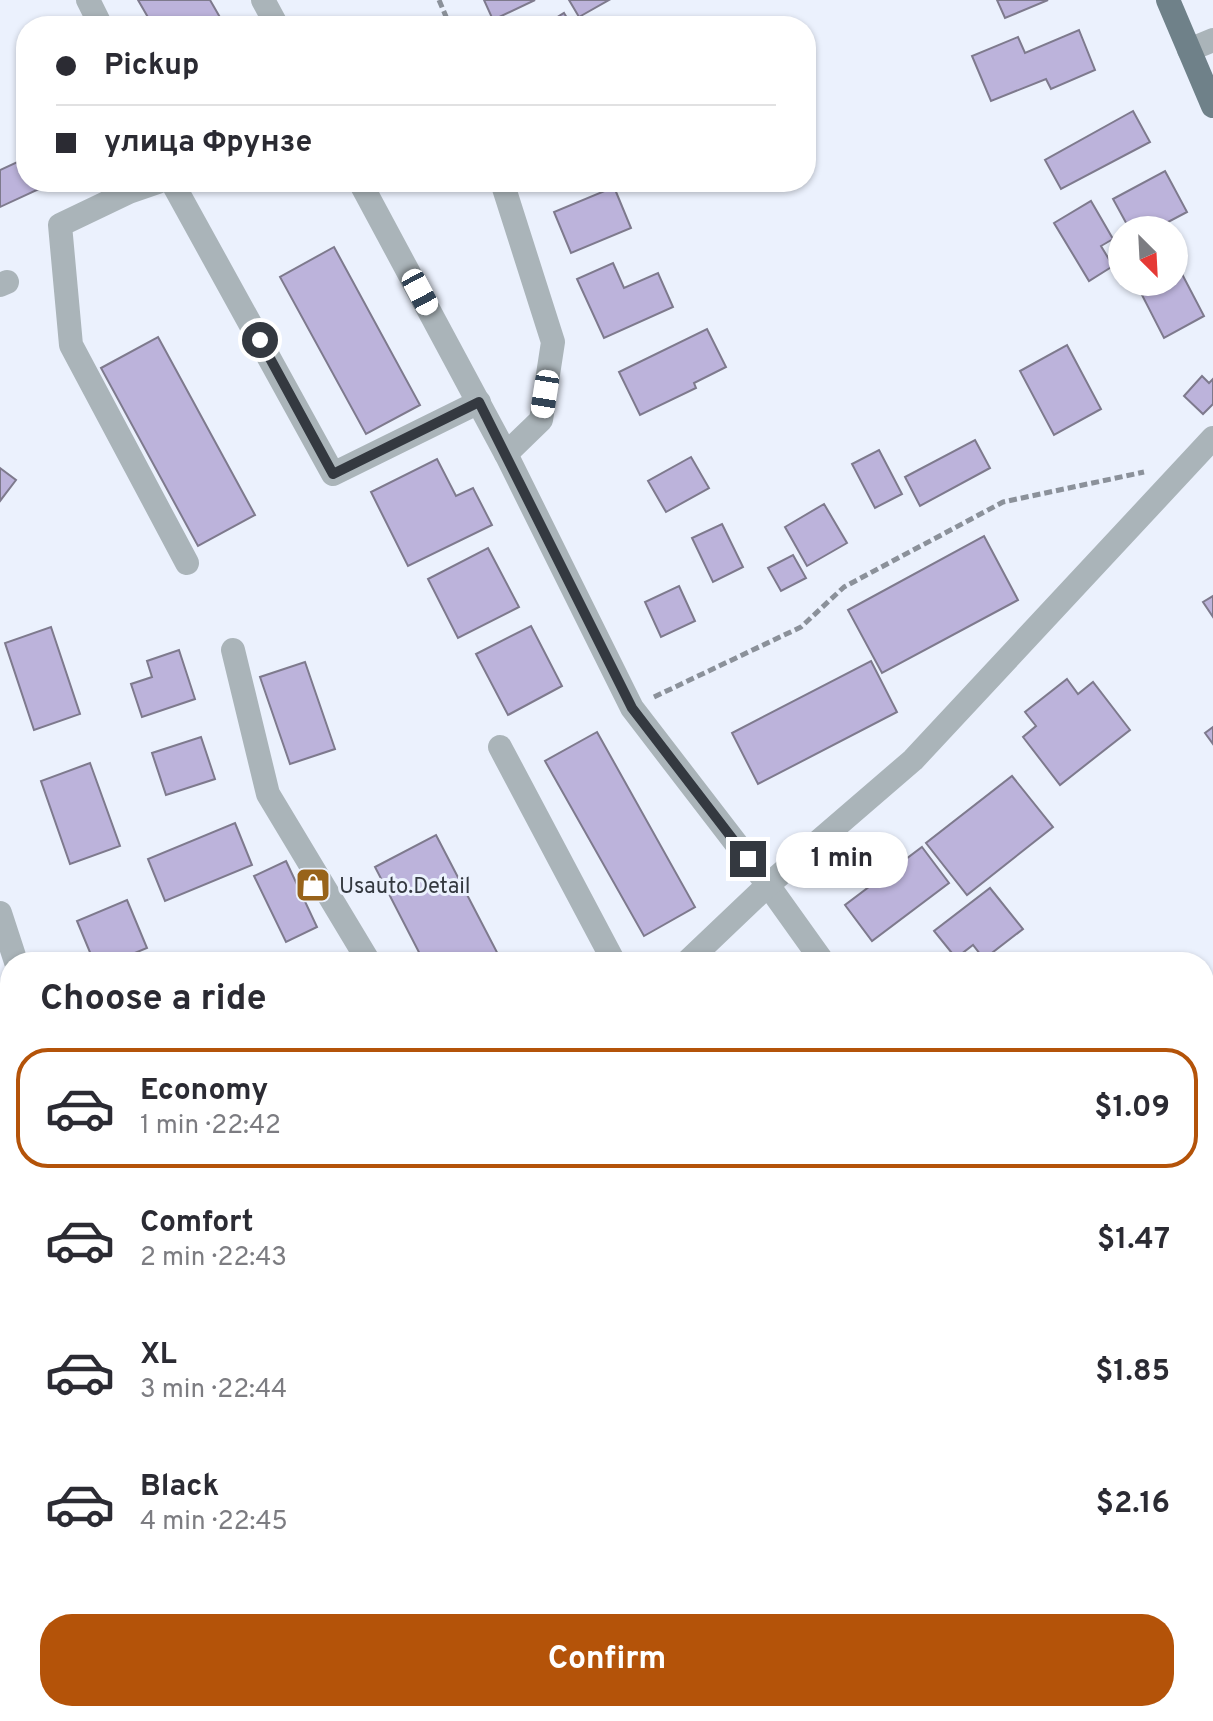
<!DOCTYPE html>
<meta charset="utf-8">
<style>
body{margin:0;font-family:Overpass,sans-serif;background:#f7f7f7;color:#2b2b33;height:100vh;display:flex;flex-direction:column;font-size:30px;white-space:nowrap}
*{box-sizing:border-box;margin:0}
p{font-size:26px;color:#7c7c81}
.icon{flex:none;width:44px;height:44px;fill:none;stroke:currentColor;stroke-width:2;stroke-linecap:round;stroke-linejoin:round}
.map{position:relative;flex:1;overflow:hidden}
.details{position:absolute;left:0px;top:952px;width:1214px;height:770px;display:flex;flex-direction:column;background:#fff;border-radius:32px 32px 0 0;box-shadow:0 2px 6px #0004}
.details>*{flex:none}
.banner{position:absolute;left:16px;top:16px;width:800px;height:176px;border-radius:32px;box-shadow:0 2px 6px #0004;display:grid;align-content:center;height:176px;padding:0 40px;background:#fff}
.needle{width:52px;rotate:156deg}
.buttons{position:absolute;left:1108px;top:216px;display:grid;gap:16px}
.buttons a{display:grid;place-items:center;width:80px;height:80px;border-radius:50%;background:#fff;box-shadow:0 2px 6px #0004;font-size:40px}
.end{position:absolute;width:36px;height:36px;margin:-18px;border:10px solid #343940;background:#fff;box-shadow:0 0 0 4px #fff}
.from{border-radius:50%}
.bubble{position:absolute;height:56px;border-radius:28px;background:#fff;box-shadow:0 2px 6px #0004;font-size:26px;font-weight:700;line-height:56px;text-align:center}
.car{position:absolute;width:24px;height:48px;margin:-24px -12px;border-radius:10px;box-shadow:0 0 6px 2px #0007;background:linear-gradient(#fff 24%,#345 0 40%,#fff 0 76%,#345 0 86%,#fff 0)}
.banner b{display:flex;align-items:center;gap:28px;height:76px;font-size:30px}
.banner b+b{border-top:2px solid #e1e1e2}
.banner i{width:20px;height:20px;background:#2b2b33}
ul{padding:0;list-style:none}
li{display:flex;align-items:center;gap:24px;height:120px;margin:0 16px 12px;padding:0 24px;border:4px solid transparent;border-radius:32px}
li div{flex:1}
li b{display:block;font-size:30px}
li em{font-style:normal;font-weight:700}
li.on{border-color:#b45309}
li>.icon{width:72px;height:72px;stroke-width:1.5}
h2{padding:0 40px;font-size:36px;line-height:96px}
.cta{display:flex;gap:16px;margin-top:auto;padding:16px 40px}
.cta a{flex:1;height:92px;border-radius:32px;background:#b45309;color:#fff;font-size:32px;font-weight:700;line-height:92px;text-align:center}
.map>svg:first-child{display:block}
</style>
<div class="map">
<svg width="1213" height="1721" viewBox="0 0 1213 1721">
<rect width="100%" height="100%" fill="#ebf1fd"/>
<g fill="#dbe6fb">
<polygon points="10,1051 10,1162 0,1162 0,1054"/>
<polygon points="194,1712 387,1712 390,1721 197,1721"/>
</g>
<polygon fill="#e7d1e5" points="0,1287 10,1325 10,1712 110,1712 112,1721 0,1721"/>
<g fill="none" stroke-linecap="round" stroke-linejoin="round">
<polyline stroke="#8ec5c4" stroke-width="34" points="483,1712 486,1721"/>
</g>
<g fill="#bcb3db" stroke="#7e7a8d" stroke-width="2">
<polygon points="138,0 210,0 225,26 153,26"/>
<polygon points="484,0 535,0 493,20"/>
<polygon points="569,0 609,0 579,17"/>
<polygon points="997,0 1048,0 1005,18"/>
<polygon points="564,13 572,26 543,26"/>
<polygon points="1079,30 1095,70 1051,89 1046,79 991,101 972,56 1018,37 1025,53"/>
<polygon points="1133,111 1150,142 1061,189 1045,160"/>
<polygon points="26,158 26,182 54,182 0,207 0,170"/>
<polygon points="1165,171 1187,212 1153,230 1130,230 1113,199"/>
<polygon points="614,187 631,228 571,253 554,212"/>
<polygon points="1091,201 1113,239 1101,246 1113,266 1089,281 1054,223"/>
<polygon points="334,247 420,405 366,434 280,277"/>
<polygon points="613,263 624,288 658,273 673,307 604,338 577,279"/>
<polygon points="1182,274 1204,316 1164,338 1142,295 1167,282 1174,282 1174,278"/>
<polygon points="707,329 726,367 694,383 696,388 640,415 619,372"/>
<polygon points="158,337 255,515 198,546 101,368"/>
<polygon points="1067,345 1101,409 1054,435 1020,371"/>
<polygon points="1202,376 1209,383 1213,379 1213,404 1203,414 1184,396"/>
<polygon points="975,440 990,468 920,506 905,477"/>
<polygon points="879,450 902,494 875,508 852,464"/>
<polygon points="691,457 709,488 666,512 648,481"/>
<polygon points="437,459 456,496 473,488 492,525 408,566 371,492"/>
<polygon points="0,468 16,480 0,501"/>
<polygon points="824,504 847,543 807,566 785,527"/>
<polygon points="722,524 743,567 713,582 692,538"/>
<polygon points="984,536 1018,600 882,673 848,610"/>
<polygon points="488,548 519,607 458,638 428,579"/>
<polygon points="793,555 806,578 781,591 768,568"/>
<polygon points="679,586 695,621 661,637 645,602"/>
<polygon points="1213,596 1213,617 1203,602"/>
<polygon points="531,626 562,686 508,715 476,654"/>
<polygon points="51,627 80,714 34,730 5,643"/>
<polygon points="179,650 195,699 142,717 131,684 152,677 147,661"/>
<polygon points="871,661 897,712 758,784 732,733"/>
<polygon points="305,662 335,749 290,764 260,677"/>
<polygon points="1067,679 1078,694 1093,682 1130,730 1060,785 1023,737 1036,726 1025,712"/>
<polygon points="1213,727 1213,744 1205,733"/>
<polygon points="597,732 695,907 644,936 545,761"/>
<polygon points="201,737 215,779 166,795 152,753"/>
<polygon points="90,763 120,846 70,864 41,781"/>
<polygon points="1012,776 1053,827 967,895 926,843"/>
<polygon points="235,823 252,865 165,901 148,859"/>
<polygon points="436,835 502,962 424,962 375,867"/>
<polygon points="922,847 949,883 872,941 845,905"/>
<polygon points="286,861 317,927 286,942 254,876"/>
<polygon points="990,888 1023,929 984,959 973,945 956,958 934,931"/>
<polygon points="127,900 147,948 113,962 94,962 77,921"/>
<rect x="0" y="1119" width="10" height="28"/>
<polygon points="1213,1345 1213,1431 1204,1437 1204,1388 1209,1385 1204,1377 1204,1350"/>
<polygon points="1212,1562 1213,1613 1204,1619 1204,1568"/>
<polygon points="1213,1658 1213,1699 1204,1684 1204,1664"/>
<polygon points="612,1712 664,1712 650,1721 616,1721"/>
<polygon points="1170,1712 1191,1712 1179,1721"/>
</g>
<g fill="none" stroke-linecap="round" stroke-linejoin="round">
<g stroke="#8b919a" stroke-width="5" stroke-dasharray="8 4" stroke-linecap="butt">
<polyline points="439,0 450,26"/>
<polyline points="654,697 801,627 844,587 1003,502 1144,472"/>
</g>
<g stroke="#aab4b9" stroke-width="24">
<polyline points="88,0 101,26"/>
<polyline points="263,0 277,26"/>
<polyline points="1189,50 1213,40"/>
<polyline points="158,182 129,192 60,225 71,345 187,563"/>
<polyline points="172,182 333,474 479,402"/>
<polyline points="360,182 506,454 632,708 768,885 823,962"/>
<polyline points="502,182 553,342 541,420 506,454"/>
<polyline points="0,285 7,282"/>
<polyline points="233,650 268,794 369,962"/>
<polyline points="500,747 614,962"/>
<polyline points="0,913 16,962"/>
<polyline points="687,962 768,885 913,760 1213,438"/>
<polyline points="0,1096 10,1094"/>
<polyline points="6,1220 10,1232"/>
<polyline points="1204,1495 1213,1507"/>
<polyline points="0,1689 10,1690"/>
<polyline points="163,1712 166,1721"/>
<polyline points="288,1712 290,1721"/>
<polyline points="443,1712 446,1721"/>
<polyline points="508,1712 511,1721"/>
<polyline points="703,1712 709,1721"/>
</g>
<polyline stroke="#6f8189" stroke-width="24" points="1168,0 1213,106"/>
</g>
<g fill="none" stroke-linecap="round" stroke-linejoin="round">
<polyline stroke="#343940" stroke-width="10" points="260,340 333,474 479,402 632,708 748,859"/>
</g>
<defs>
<symbol id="shop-square" viewBox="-11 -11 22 22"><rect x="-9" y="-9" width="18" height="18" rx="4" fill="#98631a" stroke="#ebf1fd"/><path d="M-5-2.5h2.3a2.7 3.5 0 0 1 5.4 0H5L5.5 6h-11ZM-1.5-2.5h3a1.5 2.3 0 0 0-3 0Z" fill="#fff"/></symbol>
</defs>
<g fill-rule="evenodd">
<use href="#shop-square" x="293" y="865" width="40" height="40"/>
</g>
<g text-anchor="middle" stroke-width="6" stroke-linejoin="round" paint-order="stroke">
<g font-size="22" fill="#343940" stroke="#ebf1fd" text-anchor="start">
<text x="339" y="893">Usauto.Detail</text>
</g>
</g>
</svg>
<div class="buttons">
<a><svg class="needle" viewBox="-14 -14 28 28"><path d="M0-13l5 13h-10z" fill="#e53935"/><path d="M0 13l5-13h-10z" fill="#7c7c81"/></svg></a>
</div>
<i class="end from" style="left:260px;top:340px"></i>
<i class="end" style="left:748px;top:859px"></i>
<div class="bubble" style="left:776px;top:832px;width:132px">1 min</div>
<i class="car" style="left:420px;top:292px;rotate:152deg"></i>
<i class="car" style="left:545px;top:394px;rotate:189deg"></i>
<div class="banner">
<b><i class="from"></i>Pickup</b>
<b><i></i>улица Фрунзе</b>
</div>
<section class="details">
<h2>Choose a ride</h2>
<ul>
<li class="on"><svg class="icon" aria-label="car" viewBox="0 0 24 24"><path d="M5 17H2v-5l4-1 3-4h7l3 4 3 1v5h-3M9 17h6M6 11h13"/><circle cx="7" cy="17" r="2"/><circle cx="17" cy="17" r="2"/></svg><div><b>Economy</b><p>1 min · 22:42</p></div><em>$1.09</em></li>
<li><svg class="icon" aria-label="car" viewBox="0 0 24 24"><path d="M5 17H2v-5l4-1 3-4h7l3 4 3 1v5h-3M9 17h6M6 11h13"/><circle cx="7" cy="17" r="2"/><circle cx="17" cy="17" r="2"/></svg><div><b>Comfort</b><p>2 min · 22:43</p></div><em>$1.47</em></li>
<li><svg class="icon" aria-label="car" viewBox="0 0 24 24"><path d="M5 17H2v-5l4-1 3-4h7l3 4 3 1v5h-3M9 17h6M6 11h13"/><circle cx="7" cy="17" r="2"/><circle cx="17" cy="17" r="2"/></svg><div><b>XL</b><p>3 min · 22:44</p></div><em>$1.85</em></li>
<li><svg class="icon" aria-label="car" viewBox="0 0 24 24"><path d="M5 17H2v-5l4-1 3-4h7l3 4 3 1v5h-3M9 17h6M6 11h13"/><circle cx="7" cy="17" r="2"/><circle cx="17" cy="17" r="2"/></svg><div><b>Black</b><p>4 min · 22:45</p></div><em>$2.16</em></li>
</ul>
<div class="cta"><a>Confirm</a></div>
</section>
</div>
